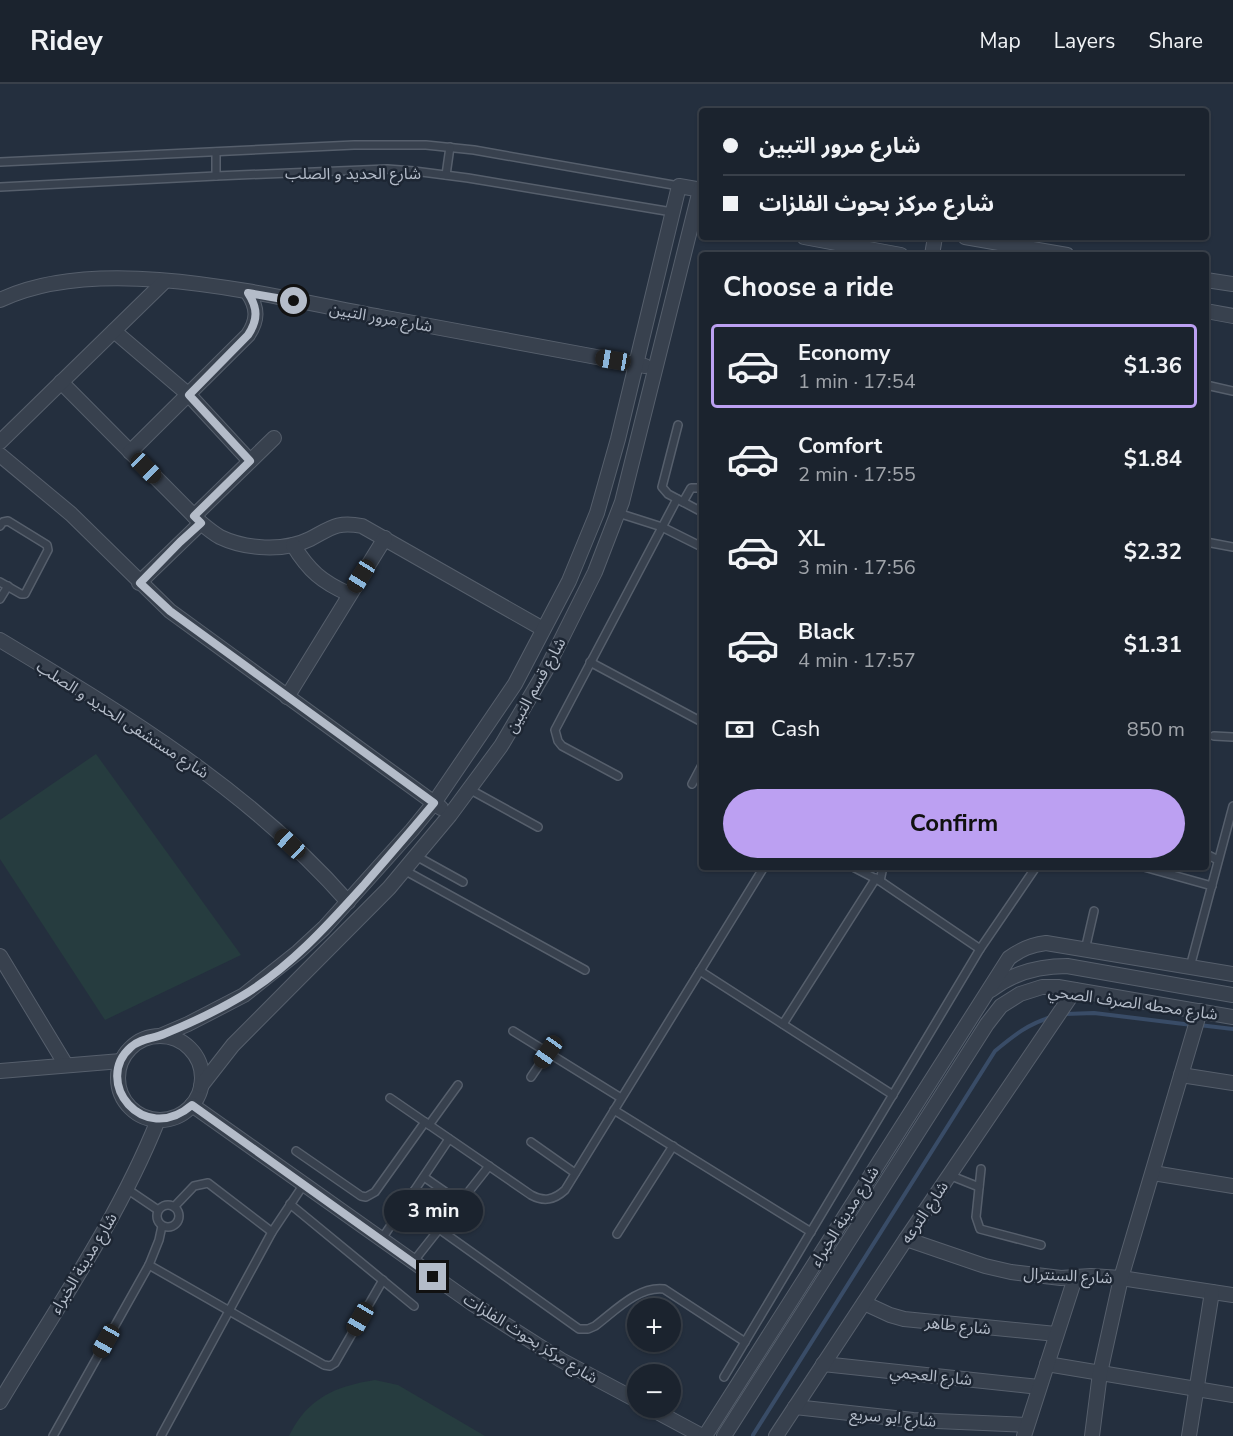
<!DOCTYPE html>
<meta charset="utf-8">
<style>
body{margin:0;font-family:"Nunito Sans","Noto Sans Arabic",sans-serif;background:#242b36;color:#f1f3f6;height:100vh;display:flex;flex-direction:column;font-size:22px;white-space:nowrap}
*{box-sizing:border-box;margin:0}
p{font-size:20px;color:#a0a4aa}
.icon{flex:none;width:33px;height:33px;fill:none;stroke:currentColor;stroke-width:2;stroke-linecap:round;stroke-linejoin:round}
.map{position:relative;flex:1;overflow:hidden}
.drawer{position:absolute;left:699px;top:168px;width:510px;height:618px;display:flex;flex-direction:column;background:#1b232e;border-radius:6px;box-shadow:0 2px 4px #0004,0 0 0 2px #39404a}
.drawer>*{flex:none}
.guide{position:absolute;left:699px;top:24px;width:510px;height:132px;border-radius:6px;box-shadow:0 2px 4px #0004,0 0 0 2px #39404a;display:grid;align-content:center;height:132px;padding:0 24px;background:#1b232e}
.buttons{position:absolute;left:627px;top:1214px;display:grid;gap:12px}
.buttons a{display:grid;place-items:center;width:54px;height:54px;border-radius:50%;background:#1b232e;box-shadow:0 2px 4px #0004,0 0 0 2px #39404a;font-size:30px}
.end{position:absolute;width:27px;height:27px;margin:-14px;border:8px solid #b4bcc9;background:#111;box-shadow:0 0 0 3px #111}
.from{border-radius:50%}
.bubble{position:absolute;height:42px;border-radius:21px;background:#1b232e;box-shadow:0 2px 4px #0004,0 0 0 2px #39404a;font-size:20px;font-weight:700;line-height:42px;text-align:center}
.car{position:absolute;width:18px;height:36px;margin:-18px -9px;border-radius:8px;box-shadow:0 0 4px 2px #0007;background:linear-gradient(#222 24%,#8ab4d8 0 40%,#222 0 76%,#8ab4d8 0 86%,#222 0)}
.guide b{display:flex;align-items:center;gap:21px;height:57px;font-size:22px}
.guide b+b{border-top:2px solid #39404a}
.guide i{width:15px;height:15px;background:#f1f3f6}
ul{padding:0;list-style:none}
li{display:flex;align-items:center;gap:18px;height:84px;margin:0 12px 9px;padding:0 12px;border:3px solid transparent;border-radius:6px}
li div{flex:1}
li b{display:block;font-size:22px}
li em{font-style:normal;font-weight:700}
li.current{border-color:#bca0f2}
li>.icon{width:54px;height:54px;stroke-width:1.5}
h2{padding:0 24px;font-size:27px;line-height:72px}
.pay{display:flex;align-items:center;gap:15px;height:66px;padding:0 24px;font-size:22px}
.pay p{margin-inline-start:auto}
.cta{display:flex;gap:12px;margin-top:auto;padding:12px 24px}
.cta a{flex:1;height:69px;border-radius:36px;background:#bca0f2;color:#111;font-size:24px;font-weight:700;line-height:69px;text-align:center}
header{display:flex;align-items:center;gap:36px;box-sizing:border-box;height:84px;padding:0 30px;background:#1b232e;border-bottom:2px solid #39404a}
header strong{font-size:28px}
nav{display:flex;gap:33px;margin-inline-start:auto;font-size:21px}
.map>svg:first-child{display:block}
</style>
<header>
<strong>Ridey</strong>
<nav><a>Map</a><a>Layers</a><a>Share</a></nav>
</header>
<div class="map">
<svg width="1233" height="1352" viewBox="0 0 1233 1352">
<rect width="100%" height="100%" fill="#242f3e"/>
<g fill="#263c3f">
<polygon points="96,670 241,871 105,936 0,775 0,736"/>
<path d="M375 1296 398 1301 485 1352H289C307 1314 336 1302 375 1296Z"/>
</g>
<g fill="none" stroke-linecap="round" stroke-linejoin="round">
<g stroke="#394c67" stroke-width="4">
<polyline points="1065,930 1094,929 1192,941"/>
<polyline points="1199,941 1233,945"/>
<path d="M753 1351 995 967C1013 952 1029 939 1052 933"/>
</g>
<defs>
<g id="lane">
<polyline points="0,78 354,61 426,61 474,66 679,102"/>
<polyline points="446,91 450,63"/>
<polyline points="216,92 216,68"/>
<polyline points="0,103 216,92 387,85 414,87 468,94 672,128"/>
<polyline points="1206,301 1233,307"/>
<polyline points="678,341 662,403 668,410 702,428"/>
<polyline points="683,418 691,404 702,404"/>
<polyline points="618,429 662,443 702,463"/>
<polyline points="0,442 3,438 8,437 47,461 48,466 25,510 21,510 0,498"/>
<polyline points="1206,458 1233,463"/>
<polyline points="0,515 8,502"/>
<polyline points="590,578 702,638"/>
<polyline points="1214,652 1233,653"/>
<polyline points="618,692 562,662 558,657 555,646 677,415"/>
<polyline points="692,700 702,681"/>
<polyline points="469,705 538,743"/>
<polyline points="1206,770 1218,776"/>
<polyline points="416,772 463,798"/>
<polyline points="853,783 880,797 980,865"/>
<polyline points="1144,783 1212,802"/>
<polyline points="404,786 585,886"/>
<polyline points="880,797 883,783"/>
<polyline points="1085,866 1094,827"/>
<polyline points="1190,883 1233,722"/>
<polyline points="700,887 893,1011"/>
<polyline points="783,940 876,794"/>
<polyline points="513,947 621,1014"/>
<polyline points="531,993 548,968"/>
<path d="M390 1014 531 1111C544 1118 554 1116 565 1106L764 783"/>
<polyline points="614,1026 811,1148"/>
<polyline points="429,1041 458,1001"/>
<polyline points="531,1058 575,1089"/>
<polyline points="296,1067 361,1112 366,1113 375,1108 425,1038"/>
<polyline points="981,1085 976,1133 980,1145 1041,1161"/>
<polyline points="949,1091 979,1103"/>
<polyline points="424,1093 460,1118"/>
<polyline points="127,1105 158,1126"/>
<polyline points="414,1107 450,1131"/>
<polyline points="290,1120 414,1222"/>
<circle cx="168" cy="1132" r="11"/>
<polyline points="174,1123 194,1102 208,1099 272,1148"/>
<path d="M439 1145 579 1245H588L595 1242C615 1227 638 1202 664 1205L745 1258"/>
<polyline points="617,1150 673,1062"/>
<polyline points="381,1156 449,1055"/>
<polyline points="413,1178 489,1082"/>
<polyline points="149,1181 324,1281 330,1282 335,1279 383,1196"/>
<polyline points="724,1293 980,865 1036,783"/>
<polyline points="53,1352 149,1181 159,1156 162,1142"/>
<polyline points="161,1352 272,1148 304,1100"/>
</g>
<g id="street">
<polyline points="804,153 901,171"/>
<polyline points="965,153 1067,171"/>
<polyline points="932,171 935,153"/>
<polyline points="1206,196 1233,200"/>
<path d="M0 216C102 167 273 213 381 233 469 249 557 265 645 282"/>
<polyline points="1206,227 1233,232"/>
<polyline points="114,247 189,311 250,377"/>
<path d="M61 298 201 439C207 444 213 449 220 453 245 465 284 468 310 455 331 444 337 437 362 442L543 545"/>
<polyline points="0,358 165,197"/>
<path d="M130 368 248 251C258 236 258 224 248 209"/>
<polyline points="0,371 71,430 170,527 441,724"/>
<polyline points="194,432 274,354"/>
<path d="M293 461C309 487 322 498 349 510"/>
<polyline points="139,499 201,439"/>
<path d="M0 556C125 631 251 707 348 818"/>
<polyline points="287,613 385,454"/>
<polyline points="0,872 66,981"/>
<path d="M991 906C1014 888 1039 882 1067 882L1233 911"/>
<polyline points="160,952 188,940 244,911 298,868 324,844 412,746 434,719 515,600 569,497 597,429 618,355 679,102 702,106"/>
<circle cx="160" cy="994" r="42"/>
<polyline points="0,987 121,977"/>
<polyline points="1181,991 1233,999"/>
<polyline points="201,1002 233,961 389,804 450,731 501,662 546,586 595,488 622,418 700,106"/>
<polyline points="192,1021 473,1220 561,1276 638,1317"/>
<polyline points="1153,1089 1233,1102"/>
<polyline points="906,1155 985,1182 1011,1188 1061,1194 1091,1192 1121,1194 1233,1211"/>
<polyline points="864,1219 890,1231 904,1235 1056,1250"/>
<polyline points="823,1280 1039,1303"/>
<polyline points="1047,1280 1233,1311"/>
<path d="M0 1318C55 1226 118 1136 158 1036"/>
<polyline points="648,1323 702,1352"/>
<polyline points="795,1323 913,1336 1027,1341"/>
<path d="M705 1352 1009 874C1021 865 1031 861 1046 859L1233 890"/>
<polyline points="724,1352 987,940 1001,922 1020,910 1042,903 1058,903 1233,933"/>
<polyline points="776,1352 906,1155 1075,906"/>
<polyline points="1024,1352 1075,1194"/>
<polyline points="1092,1352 1100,1289 1121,1194 1200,927"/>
<polyline points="1189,1352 1212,1208"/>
</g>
</defs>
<use href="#lane" stroke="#565f6c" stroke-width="10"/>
<use href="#street" stroke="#565f6c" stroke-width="16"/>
<use href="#lane" stroke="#38414e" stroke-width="7"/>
<use href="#street" stroke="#38414e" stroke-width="14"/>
</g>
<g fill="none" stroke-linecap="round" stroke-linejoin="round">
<path stroke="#b4bcc9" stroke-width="8" d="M294 217 248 209C258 224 258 236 248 251L189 311 250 377 194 432 201 439 180 458 140 499 170 527 434 719C411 747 387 774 363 802 327 842 289 884 242 912 217 927 191 939 164 950 153 955 141 954 131 963 92 997 143 1063 192 1021L433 1193"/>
</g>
<g text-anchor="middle" stroke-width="5" stroke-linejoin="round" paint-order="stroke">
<g font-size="16" fill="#b4bcc9" stroke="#1d2633">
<text x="353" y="95">شارع الحديد و الصلب</text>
<text transform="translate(381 233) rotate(10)" y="6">شارع مرور التبين</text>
<text transform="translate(535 601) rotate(-61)" y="6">شارع قسم التبين</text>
<text transform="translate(123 635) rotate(33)" y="6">شارع مستشفى الحديد و الصلب</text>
<text transform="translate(1133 918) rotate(8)" y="6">شارع محطه الصرف الصحي</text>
<text transform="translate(924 1128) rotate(-56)" y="6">شارع الترعه</text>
<text transform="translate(844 1132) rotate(-58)" y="6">شارع مدينة الخبراء</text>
<text transform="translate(83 1179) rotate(-59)" y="6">شارع مدينة الخبراء</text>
<text transform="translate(1068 1191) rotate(3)" y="6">شارع السنترال</text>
<text transform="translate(958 1241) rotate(6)" y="6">شارع طاهر</text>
<text transform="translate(531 1254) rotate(32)" y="6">شارع مركز بحوث الفلزات</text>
<text transform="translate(931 1291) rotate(6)" y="6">شارع العجمي</text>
<text transform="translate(893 1333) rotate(5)" y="6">شارع ابو سريع</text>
</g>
</g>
</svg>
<div class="buttons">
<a>+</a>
<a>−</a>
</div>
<i class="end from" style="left:294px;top:217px"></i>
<i class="end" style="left:433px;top:1193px"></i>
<div class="bubble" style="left:384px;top:1106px;width:99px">3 min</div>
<i class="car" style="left:613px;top:276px;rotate:280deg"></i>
<i class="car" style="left:146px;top:384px;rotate:135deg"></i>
<i class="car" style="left:361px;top:492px;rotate:212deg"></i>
<i class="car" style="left:290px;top:760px;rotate:313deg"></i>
<i class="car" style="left:548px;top:968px;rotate:215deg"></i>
<i class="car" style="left:360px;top:1235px;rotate:210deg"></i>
<i class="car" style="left:106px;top:1257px;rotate:209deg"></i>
<div class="guide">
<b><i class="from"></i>شارع مرور التبين</b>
<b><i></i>شارع مركز بحوث الفلزات</b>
</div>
<section class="drawer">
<h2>Choose a ride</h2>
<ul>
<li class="current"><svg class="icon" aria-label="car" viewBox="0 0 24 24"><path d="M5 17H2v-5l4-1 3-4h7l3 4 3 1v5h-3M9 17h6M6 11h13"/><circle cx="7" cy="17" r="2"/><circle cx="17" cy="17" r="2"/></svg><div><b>Economy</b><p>1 min · 17:54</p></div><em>$1.36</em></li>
<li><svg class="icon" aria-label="car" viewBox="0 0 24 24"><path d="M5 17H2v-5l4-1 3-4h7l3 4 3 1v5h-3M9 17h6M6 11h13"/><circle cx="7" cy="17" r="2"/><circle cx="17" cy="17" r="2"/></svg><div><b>Comfort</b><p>2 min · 17:55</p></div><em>$1.84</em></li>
<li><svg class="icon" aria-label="car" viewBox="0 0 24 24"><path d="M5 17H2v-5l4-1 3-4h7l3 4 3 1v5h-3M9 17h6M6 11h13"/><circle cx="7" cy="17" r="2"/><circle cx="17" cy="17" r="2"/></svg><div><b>XL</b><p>3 min · 17:56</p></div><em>$2.32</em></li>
<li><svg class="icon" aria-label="car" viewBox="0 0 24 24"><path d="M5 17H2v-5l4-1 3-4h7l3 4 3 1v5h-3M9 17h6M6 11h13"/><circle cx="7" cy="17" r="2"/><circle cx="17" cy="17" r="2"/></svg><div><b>Black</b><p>4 min · 17:57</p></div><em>$1.31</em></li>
</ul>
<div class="pay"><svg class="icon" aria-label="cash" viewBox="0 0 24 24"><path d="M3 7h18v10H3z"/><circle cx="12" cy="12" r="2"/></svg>Cash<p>850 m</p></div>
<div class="cta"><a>Confirm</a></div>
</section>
</div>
